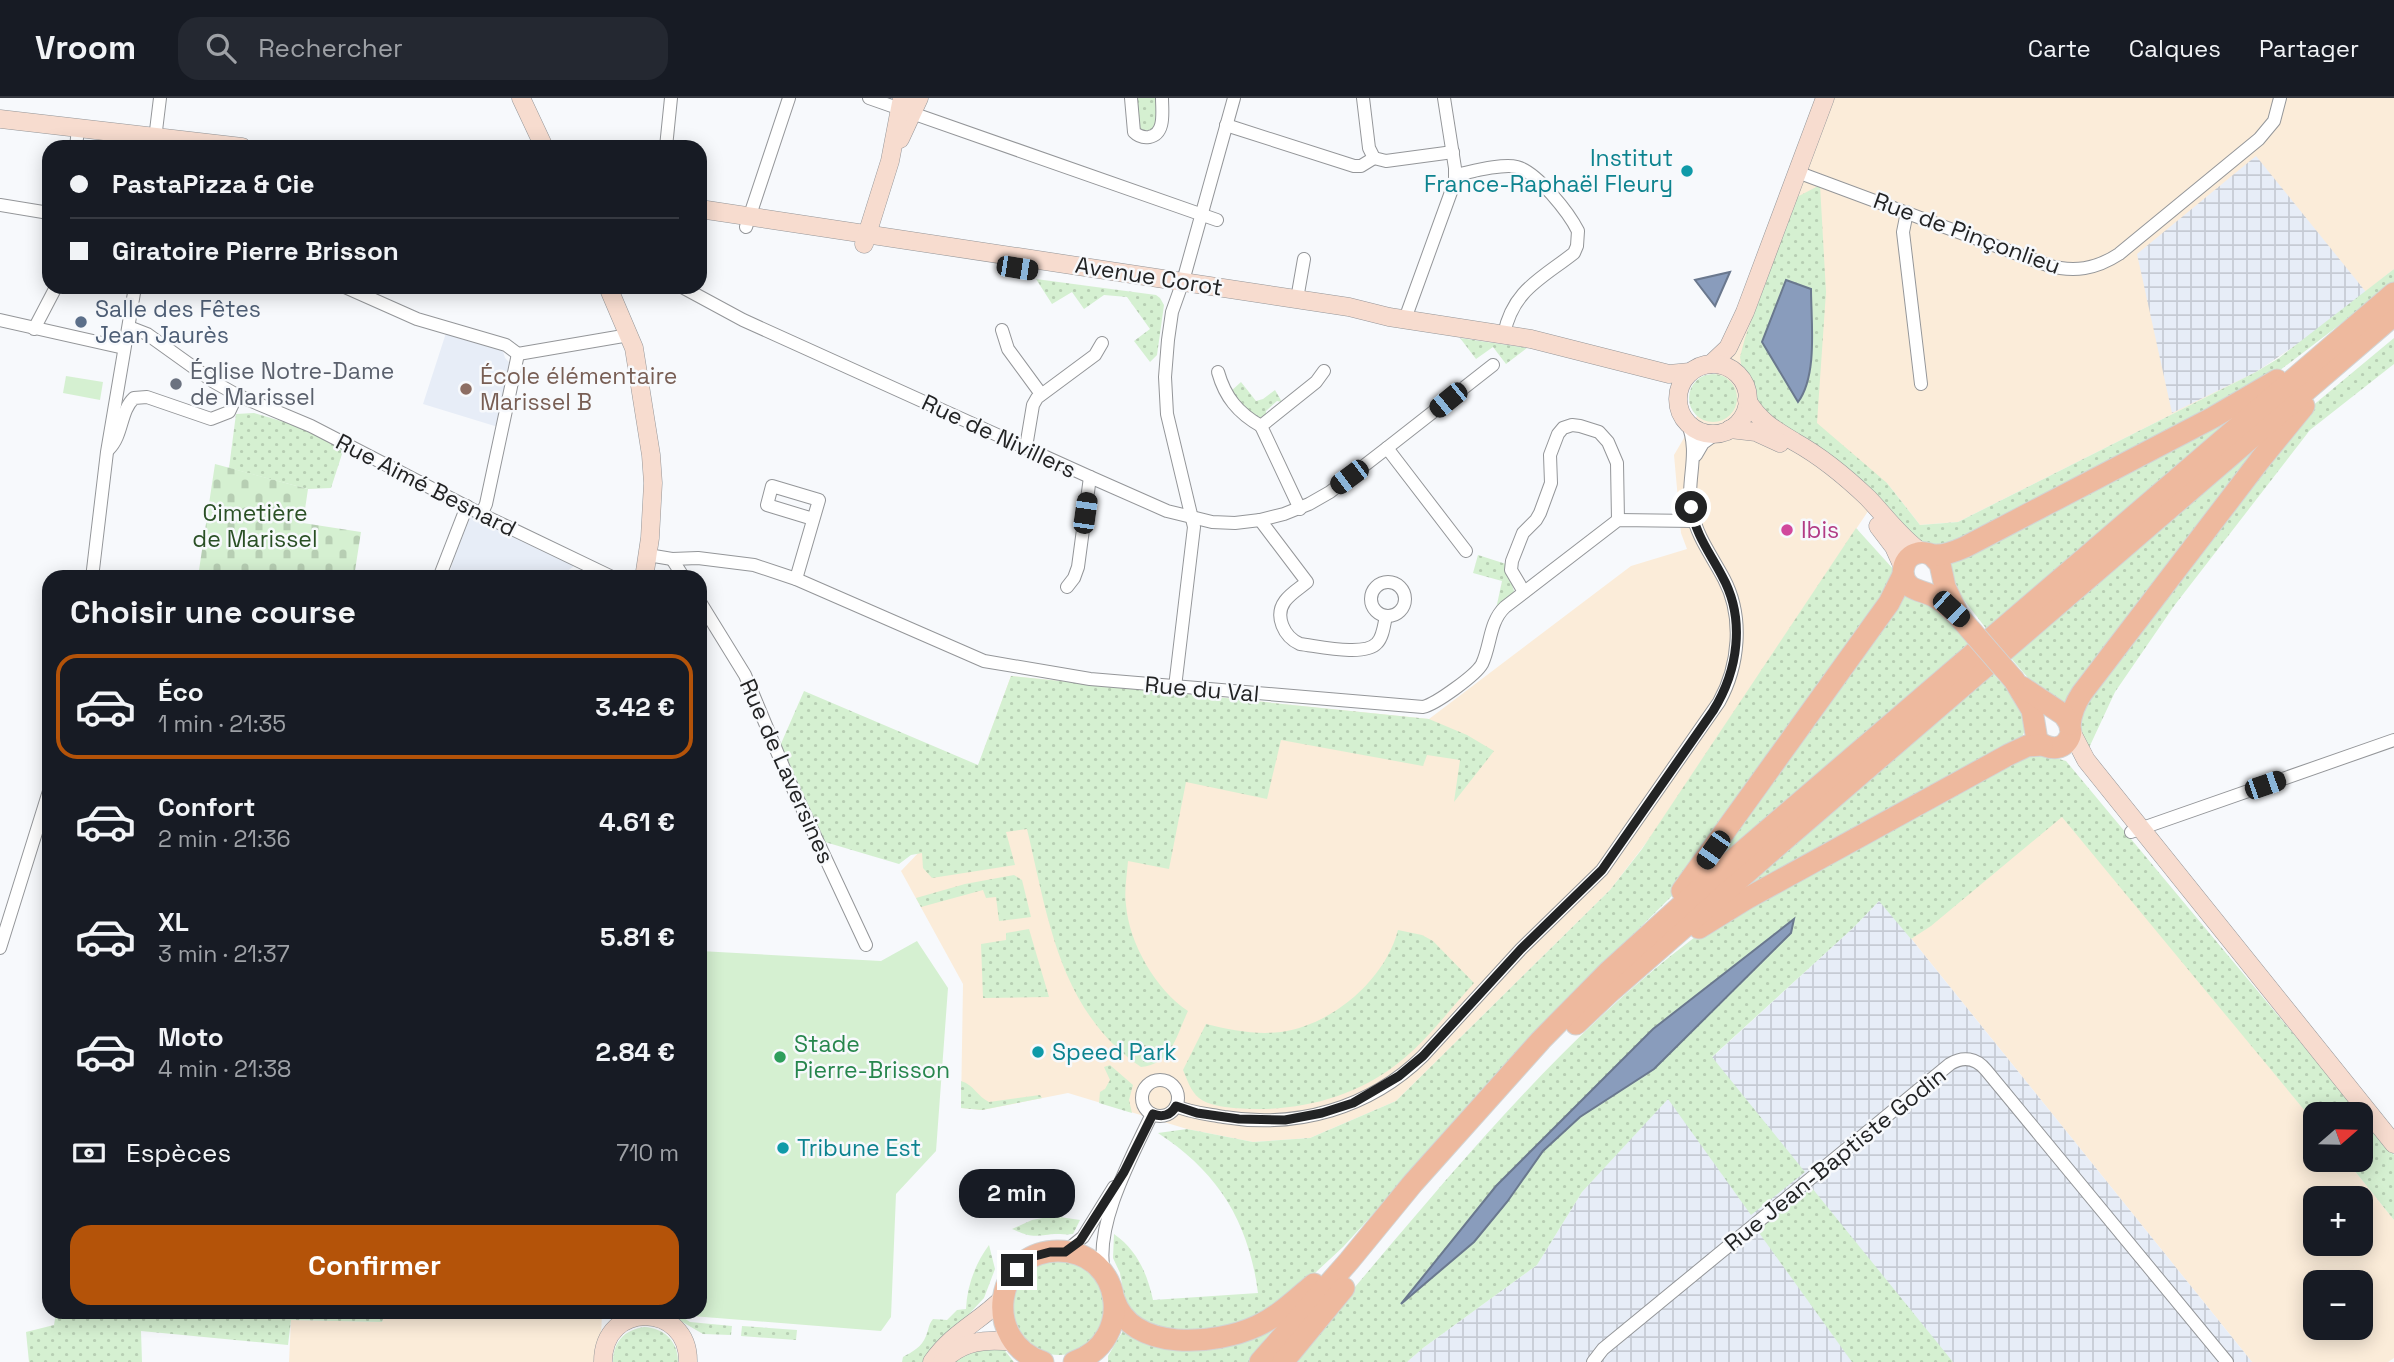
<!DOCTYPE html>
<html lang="fr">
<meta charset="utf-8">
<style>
body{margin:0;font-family:"Space Grotesk",sans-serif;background:#242831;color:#f1f3f6;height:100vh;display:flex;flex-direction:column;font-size:26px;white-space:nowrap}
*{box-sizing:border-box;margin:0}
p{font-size:23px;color:#9ea1a6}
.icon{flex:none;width:38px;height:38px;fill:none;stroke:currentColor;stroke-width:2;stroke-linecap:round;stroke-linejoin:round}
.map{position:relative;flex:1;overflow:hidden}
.drawer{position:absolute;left:42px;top:472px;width:665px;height:749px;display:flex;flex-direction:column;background:#171b24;border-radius:21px;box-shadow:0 4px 18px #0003}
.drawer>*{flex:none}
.banner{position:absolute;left:42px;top:42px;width:665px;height:154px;border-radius:21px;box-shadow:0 4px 18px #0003;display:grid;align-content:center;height:154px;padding:0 28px;background:#171b24}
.needle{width:46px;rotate:70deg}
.controls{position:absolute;left:2303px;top:1004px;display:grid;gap:14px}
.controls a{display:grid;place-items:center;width:70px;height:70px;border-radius:14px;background:#171b24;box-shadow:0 4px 18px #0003;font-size:35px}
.end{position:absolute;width:32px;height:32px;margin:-16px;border:9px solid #222324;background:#fff;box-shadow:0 0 0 4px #fff}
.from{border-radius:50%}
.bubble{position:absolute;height:49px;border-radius:21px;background:#171b24;box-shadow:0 4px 18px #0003;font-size:23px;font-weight:700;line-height:49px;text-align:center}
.car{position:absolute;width:21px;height:42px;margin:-21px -10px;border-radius:9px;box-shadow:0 0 5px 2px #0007;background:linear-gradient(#222 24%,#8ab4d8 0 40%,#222 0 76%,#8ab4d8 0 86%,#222 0)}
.banner b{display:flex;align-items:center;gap:24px;height:66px;font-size:26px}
.banner b+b{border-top:2px solid #363941}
.banner i{width:18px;height:18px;background:#f1f3f6}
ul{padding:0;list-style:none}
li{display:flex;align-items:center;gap:21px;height:105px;margin:0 14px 10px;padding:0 14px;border:4px solid transparent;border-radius:21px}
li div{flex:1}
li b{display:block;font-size:26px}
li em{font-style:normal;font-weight:700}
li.selected{border-color:#b45309}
li>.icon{width:63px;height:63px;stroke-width:1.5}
h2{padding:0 28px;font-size:32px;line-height:84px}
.pay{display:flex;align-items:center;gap:18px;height:77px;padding:0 28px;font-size:26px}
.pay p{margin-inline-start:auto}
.cta{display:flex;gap:14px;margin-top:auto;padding:14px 28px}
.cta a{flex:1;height:80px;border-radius:21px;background:#b45309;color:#fff;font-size:28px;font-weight:700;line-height:80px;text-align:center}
header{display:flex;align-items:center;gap:42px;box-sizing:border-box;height:98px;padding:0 35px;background:#171b24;border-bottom:2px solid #363941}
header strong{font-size:33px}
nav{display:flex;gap:38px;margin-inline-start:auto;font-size:24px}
.search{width:490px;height:63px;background:#242831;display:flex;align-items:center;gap:18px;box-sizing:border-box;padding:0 24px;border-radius:21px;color:#9ea1a6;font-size:26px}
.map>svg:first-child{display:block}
</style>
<header>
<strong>Vroom</strong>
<div class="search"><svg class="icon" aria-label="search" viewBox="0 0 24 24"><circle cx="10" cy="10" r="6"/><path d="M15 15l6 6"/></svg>Rechercher</div>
<nav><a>Carte</a><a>Calques</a><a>Partager</a></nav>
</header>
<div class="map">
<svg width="2394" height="1264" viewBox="0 0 2394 1264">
<defs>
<pattern id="industrial-grid" width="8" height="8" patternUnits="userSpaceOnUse" patternTransform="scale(1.75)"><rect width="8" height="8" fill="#e7edf7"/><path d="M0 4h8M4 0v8" fill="none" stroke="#c6cbd4"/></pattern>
<pattern id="green-dots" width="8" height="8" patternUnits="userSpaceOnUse" patternTransform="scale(1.75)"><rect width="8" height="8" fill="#d5f0d1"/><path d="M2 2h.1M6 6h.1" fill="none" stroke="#b7ceb3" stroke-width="1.8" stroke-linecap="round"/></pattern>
<pattern id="cemetery-stones" width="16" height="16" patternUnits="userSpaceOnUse" patternTransform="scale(1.75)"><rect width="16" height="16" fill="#d5f0d1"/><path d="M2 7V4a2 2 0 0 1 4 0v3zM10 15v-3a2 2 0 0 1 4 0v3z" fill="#b7ceb3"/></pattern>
</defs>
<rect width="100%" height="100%" fill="#f7f9fc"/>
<g fill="#fbecd9" fill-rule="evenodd">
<path d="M1815 0H2394V171L2315 234 2256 274 1958 424 1920 427 1887 385 1846 446 2315 1025V1062H2346L2394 1122V1260L2388 1264H2252L1880 802 1725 642 1610 792 1396 1003 1310 1040 1253 1044 1187 1031 1068 995 982 1012 961 1010 963 886 901 773 964 707 1011 578 1429 621 1631 468 1687 451 1681 435 1674 357 1708 299ZM2315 1101H2361V1146H2315ZM2315 1185H2361V1230H2315Z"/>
<polygon points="385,1214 602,1215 600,1264 289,1264 291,1222 382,1224"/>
</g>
<g fill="url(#industrial-grid)">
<polygon points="2256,58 2366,194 2315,234 2256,274 2172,315 2137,156"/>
<polygon points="1880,802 2252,1264 1407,1264 1423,1250 1537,1167 1582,1094 1668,1000 1854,829"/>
</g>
<g fill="#e7edf7">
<polygon points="446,235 503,253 505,260 511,266 498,329 423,306"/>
<polygon points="468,415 574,468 566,474 564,479 448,480"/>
</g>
<g fill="url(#green-dots)">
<polygon points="1136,0 1156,0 1156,26 1153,32 1141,33 1136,28"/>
<polygon points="1820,87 1826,194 1817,325 1887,385 1920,427 1958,424 2256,274 2279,260 2394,171 2394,185 2279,273 1944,451 1912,443 1769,323 1753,297 1749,282 1742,273 1740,259 1745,240 1797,99"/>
<polygon points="1036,181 1156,197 1160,200 1164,207 1157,257 1150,264 1134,243 1150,231 1127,199 1104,197 1084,211 1072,194 1052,206"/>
<polygon points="1460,240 1527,250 1506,266 1493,249 1476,261"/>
<polygon points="2394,240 2394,266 2310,332 2174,508 2115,594 2087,654 2081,640 2080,607 2311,309"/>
<circle cx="1713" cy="300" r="24"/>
<polygon points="1241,284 1256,303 1263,301 1275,292 1282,304 1277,303 1266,313 1266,318 1260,320 1245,311 1230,294"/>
<polygon points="2256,306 1988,533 1953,488 1945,461"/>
<polygon points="254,315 318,334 343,353 331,390 308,391 229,370 236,316"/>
<polygon points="2268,334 2276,335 2069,609 2041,595 2010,559"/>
<path d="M1856 430 1895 473 1890 492 1678 792 1586 883 1343 1149 1301 1188 1244 1226 1182 1234 1143 1227 1126 1210 1120 1175 1113 1160 1114 1136C1137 1152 1147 1175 1153 1202L1258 1195C1249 1124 1218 1074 1158 1035L1187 1031 1253 1044 1310 1040 1396 1003 1610 792 1642 751Z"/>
<polygon points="1478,457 1506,466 1514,493 1513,497 1496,511 1502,483 1473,475"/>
<polygon points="1902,494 1939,511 1971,549 1691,792"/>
<path d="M1991 573C2004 589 2034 614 2023 637 2021 641 2014 646 2011 649L1720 805Z"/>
<path d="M1011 578 1429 621 1467 637 1494 653 1454 704 1460 662 1427 657 1423 668 1281 642 1267 701 1186 684 1169 771 1128 763C1127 777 1124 793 1126 807 1129 845 1156 892 1188 913 1176 938 1172 966 1141 969 1059 913 1048 819 1027 731L1006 734 1015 767 932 780 923 770 922 755 911 757 899 766 825 744 780 648 804 593 978 667Z"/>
<path d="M2035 654 2066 663 2361 1017H2315V1025L2062 719 1931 828 1911 841 1879 803 1854 829 1712 959 1805 1074 1751 1117 1668 1001 1582 1094 1537 1167 1423 1250 1407 1264H1293L1314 1237C1433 1099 1549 949 1695 839Z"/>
<polygon points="1014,777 1022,782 1031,819 999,823 996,799 986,800 983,792 921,809 916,800 965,786"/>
<polygon points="1029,831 1049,899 983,900 981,846 1006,842 1006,835"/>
<path d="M1398 832 1422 837 1433 843 1474 885C1449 912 1426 944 1397 966 1351 1002 1291 1015 1234 1010 1223 1009 1208 1007 1199 1000 1191 994 1187 981 1183 972L1206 926C1231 932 1255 937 1281 934 1332 927 1385 882 1398 832Z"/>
<polygon points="1110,967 1133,987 1129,1002 1132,1015 1099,1005 1100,994 1105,991 1110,982 1104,969"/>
<path d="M961 983C974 987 978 999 989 1004L1040 997 1042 1000 982 1012 961 1010Z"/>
<polygon points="2361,1017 2394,1057 2394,1122 2346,1062 2361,1062"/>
<polygon points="1812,1090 1953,1264 1852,1264 1757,1132"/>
<path d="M1053 1118 1080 1122 1073 1136C1066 1137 1061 1136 1054 1136 1033 1138 1033 1140 1012 1131L1032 1122Z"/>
<path d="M989 1147 995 1171 984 1200 924 1264H902L903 1259C912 1254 922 1249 926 1238 929 1231 928 1227 933 1221L947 1222 957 1212 966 1211C967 1188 975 1166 989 1147Z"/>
<circle cx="1059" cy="1210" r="47"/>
<polygon points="56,1215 56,1214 385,1215 382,1224 291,1222 288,1247 141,1233 142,1264 29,1264 26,1234 54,1227"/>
<polygon points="667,1215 676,1215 690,1224 732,1228 731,1237 703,1236"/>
<polygon points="742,1228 797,1232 796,1242 741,1238"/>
<polygon points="1276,1228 1262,1245 1263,1250 1250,1264 1108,1264 1108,1258 1124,1231 1139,1241"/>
<path d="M644 1229C664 1230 678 1243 678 1264H613C613 1244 624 1232 644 1229Z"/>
<polygon points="1002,1249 1014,1264 949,1264 966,1253"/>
</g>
<polygon fill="url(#cemetery-stones)" points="215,366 308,391 303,425 361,434 354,479 227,479 199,472"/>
<g fill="#d5f0d1">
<polygon points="66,278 103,284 100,302 63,295"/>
<polygon points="917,843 948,890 936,1053 896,1096 891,1219 881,1233 692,1218 686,1215 700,1214 700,853 881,863"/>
</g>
<g fill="#899cbc" stroke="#6a788e" stroke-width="2">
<polygon points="1730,174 1715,208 1695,182"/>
<path d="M1786 182 1811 191C1811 223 1818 277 1798 304L1762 244Z"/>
<polygon points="1794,821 1791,835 1654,971 1580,1019 1543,1053 1507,1104 1474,1144 1401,1206 1496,1088 1653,931"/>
</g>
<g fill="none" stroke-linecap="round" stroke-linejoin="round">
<defs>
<g id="street">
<polyline points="869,0 1217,122"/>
<path d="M1131 0 1134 34C1138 38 1142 40 1149 39 1166 36 1162 13 1162 0"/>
<polyline points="1363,0 1369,50 1374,60 1386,63 1453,54"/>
<polyline points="1226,27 1354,68 1361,68 1374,60"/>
<polyline points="76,49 78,31"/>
<polyline points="154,49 160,0"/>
<polyline points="666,49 671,0"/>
<path d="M1797 74 2047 167C2074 175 2096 171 2119 156L2259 41 2274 23 2280 0"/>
<path d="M1456 77C1471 74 1502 65 1517 69 1537 74 1569 115 1578 133L1577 148 1574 155C1541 181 1513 192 1504 236"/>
<polyline points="0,107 49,115"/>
<polyline points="1907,114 1903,134 1921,286"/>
<polyline points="746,129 789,0"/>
<polyline points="345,189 417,221 506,247 518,256 629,237"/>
<polyline points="682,189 743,222 1090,379 1167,413 1212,424 1235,425 1260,422 1284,416 1309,406 1330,394 1387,350 1493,267"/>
<polyline points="1297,201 1304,161"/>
<polyline points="1405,221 1455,83 1455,70 1444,0"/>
<polyline points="0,222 124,250"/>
<polyline points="129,229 147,236 214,284 237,297 311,328 487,419 614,480"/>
<polyline points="34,231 56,189"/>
<polyline points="1002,232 1008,251 1041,296"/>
<path d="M1218 274C1225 299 1238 315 1261 328"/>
<polyline points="1026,349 1033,307 1037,300 1095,257 1102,245"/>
<polyline points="1387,350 1466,453"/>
<path d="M109 351C123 337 120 313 134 300L147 299 211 321 229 314 237 297"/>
<polyline points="1696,357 1703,345 1717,335"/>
<polyline points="1300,411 1261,328 1316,284 1324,273"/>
<polyline points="482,415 486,406 518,256"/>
<path d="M1260 422 1307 484C1300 490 1291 495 1285 503 1274 518 1284 539 1300 546 1318 548 1365 559 1377 545 1383 539 1384 527 1386 518"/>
<path d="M648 457 672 461 698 460 754 467 796 481 984 563 1090 581 1423 609C1436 606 1476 577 1482 566 1491 547 1489 524 1505 509L1618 422 1694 423"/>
<polyline points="672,461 684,480"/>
<polyline points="92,480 107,354 135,189"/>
<polyline points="439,480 467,408"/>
<polyline points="796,481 819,402 772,388 767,407 813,421"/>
<circle cx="1388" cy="501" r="17"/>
<polyline points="1067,489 1074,480 1078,469 1090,379"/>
<polyline points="1524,494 1511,472 1512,463 1523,435 1536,422 1540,415 1551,385 1550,357 1558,336 1563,330 1572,327 1580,328 1599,334 1608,344 1617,365 1618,422"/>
<polyline points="700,504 745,577 788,680 866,847"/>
<polyline points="1175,589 1194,429 1167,316 1165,279 1168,242 1172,214 1183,183 1234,0"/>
<polyline points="2131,734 2394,642"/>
<polyline points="0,850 49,693"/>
<circle cx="1160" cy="1000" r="18"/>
<path d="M1176 1008C1191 1015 1208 1016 1224 1019 1297 1031 1370 1010 1423 958L1521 851 1602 772 1719 604C1739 568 1744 519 1724 481 1712 458 1697 439 1692 414 1685 381 1701 357 1687 324"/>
<polyline points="1065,1154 1083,1139 1114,1089"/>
<path d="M1104 1174C1094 1127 1132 1058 1152 1016"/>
<path d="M1593 1264 1603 1251 1950 966C1963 958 1976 960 1986 972L2227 1264"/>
</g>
<g id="secondary">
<polyline points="521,0 544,49"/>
<polyline points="0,21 242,49"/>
<polyline points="900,41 919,0"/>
<polyline points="700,111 1349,209 1389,219 1531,241 1669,276 1690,274"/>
<polyline points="864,146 890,63 902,0"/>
<polyline points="608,189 634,250 651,357 653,385 650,440 644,480"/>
<polyline points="1711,266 1728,250 1745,214 1825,0"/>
<circle cx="1713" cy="301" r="35"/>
<path d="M1747 302C1759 323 1775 332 1795 344 1822 359 1846 379 1868 400 1886 419 1900 439 1921 454"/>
<polyline points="1730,331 1756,334 1780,345"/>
<polyline points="1878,428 1894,449 1903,469"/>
<polyline points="2071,633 2086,662 2394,1046"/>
<path d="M603 1264C603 1202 689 1204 688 1264"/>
<path d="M932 1264C953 1234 978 1225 1003 1200"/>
<path d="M942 1264C962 1242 986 1241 1014 1244"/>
</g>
<g id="primary">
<polyline points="1932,457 1940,466 1945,489 1956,512"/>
<path d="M1961 521C1952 512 1943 502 1931 497 1925 494 1917 493 1911 489 1898 480 1902 458 1918 455 1924 453 1928 456 1934 457 1944 458 1956 453 1965 449L2212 320 2277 282"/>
<path d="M2014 582 2032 612 2037 642C2047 652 2064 654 2070 638 2072 632 2070 633 2070 627 2071 615 2076 604 2082 595L2260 362 2304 308"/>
<polyline points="2022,589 2064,617 2070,626"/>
<polyline points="1682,793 1889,505 1903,477"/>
<polyline points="1699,830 1746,801 2008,657 2027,648 2042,647"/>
<polyline points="1576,926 1611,893 1784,742 2394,217"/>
<path d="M1114 1201C1132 1255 1216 1247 1257 1228 1279 1218 1296 1201 1314 1186"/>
<path d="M1043 1264C982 1244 993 1153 1058 1153 1123 1153 1136 1243 1074 1264"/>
<polyline points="1260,1264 1349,1163 1413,1085 1541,942 1608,874 1714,778 2394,195"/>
<polyline points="1283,1264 1344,1190"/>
</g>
</defs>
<use href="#street" stroke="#949699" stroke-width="14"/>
<use href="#secondary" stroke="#949699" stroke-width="19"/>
<use href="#primary" stroke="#d3d3d3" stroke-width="23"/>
<use href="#street" stroke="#fff" stroke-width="12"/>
<use href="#secondary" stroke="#f7dccf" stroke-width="18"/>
<use href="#primary" stroke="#eeb99e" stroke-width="21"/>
<defs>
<polyline id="primary-bridge" points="1961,521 2014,582"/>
</defs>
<use href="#primary-bridge" stroke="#d3d3d3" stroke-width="23" stroke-linecap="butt"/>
<use href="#primary-bridge" stroke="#eeb99e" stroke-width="21"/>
</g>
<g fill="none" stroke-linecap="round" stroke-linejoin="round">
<path stroke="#222324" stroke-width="9" d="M1017 1172 1035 1158 1050 1154H1065L1080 1143 1124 1074 1153 1016C1163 1020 1171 1017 1176 1008L1197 1015 1239 1021 1285 1022 1322 1015 1353 1005 1399 978 1423 958 1521 851 1602 772 1713 613C1738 573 1746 521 1722 478 1710 455 1695 436 1691 409"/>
</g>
<g fill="#0f9aa8" stroke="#f7f9fc" stroke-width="2.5">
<circle cx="1687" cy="73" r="7"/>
<circle cx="1038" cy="954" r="7"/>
<circle cx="783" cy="1050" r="7"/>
</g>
<circle fill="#5c6f8a" stroke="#f7f9fc" stroke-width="2.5" cx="81" cy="224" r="7"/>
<circle fill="#6b7280" stroke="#f7f9fc" stroke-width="2.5" cx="176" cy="286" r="7"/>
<circle fill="#8d6e63" stroke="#f7f9fc" stroke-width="2.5" cx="466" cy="291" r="7"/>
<circle fill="#d1479c" stroke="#f7f9fc" stroke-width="2.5" cx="1787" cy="432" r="7"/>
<circle fill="#2e9e5b" stroke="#f7f9fc" stroke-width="2.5" cx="780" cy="959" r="7"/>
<g text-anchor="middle" stroke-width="5" stroke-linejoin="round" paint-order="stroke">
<g font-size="23" fill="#0d838f" stroke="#f7f9fc" text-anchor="start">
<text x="1673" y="68" text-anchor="end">Institut<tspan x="1673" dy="26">France-Raphaël Fleury</tspan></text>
<text x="1052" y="962">Speed Park</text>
<text x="797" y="1058">Tribune Est</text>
</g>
<g font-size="23" fill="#222324" stroke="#f7f9fc">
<text transform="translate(1967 135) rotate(20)" y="8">Rue de Pinçonlieu</text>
<text transform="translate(1149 178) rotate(9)" y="8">Avenue Corot</text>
<text transform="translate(999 338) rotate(25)" y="8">Rue de Nivillers</text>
<text transform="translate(426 387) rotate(27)" y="8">Rue Aimé Besnard</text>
<text transform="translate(1202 591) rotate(5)" y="8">Rue du Val</text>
<text transform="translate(787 673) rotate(66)" y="8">Rue de Laversines</text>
<text transform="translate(1835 1061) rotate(-39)" y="8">Rue Jean-Baptiste Godin</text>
</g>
<g font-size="23" fill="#4e5e75" stroke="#f7f9fc" text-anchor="start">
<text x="95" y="219">Salle des Fêtes<tspan x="95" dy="26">Jean Jaurès</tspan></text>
</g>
<g font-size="23" fill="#5b616d" stroke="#f7f9fc" text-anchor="start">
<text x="190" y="281">Église Notre-Dame<tspan x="190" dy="26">de Marissel</tspan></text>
</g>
<g font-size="23" fill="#785e54" stroke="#f7f9fc" text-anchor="start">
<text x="480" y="286">École élémentaire<tspan x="480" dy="26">Marissel B</tspan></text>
</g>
<g font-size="23" fill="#2a5025" stroke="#f7f9fc">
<text x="255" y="423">Cimetière<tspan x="255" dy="26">de Marissel</tspan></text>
</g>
<g font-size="23" fill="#b23c85" stroke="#f7f9fc" text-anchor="start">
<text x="1801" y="440">Ibis</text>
</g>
<g font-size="23" fill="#27864d" stroke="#f7f9fc" text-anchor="start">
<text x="794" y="954">Stade<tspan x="794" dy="26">Pierre-Brisson</tspan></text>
</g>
</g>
</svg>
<div class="controls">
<a><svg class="needle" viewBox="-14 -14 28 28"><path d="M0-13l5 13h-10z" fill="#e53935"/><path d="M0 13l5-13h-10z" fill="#9ea1a6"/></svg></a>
<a>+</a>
<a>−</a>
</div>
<i class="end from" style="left:1691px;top:409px"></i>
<i class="end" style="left:1017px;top:1172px"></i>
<div class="bubble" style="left:959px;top:1071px;width:116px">2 min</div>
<i class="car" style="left:1017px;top:170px;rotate:99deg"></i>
<i class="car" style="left:1448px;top:302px;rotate:231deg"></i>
<i class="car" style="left:1349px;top:379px;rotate:233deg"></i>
<i class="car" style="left:1085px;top:415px;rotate:8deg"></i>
<i class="car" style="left:1951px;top:511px;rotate:133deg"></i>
<i class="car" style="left:2265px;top:687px;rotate:71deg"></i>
<i class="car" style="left:1713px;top:752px;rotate:215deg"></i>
<div class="banner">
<b><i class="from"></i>PastaPizza &amp; Cie</b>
<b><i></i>Giratoire Pierre Brisson</b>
</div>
<section class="drawer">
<h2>Choisir une course</h2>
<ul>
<li class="selected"><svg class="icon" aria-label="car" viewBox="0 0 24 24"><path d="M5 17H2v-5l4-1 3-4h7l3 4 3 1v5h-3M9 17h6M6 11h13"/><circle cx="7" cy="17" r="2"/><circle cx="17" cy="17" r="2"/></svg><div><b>Éco</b><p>1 min · 21:35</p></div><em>3.42 €</em></li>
<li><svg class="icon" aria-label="car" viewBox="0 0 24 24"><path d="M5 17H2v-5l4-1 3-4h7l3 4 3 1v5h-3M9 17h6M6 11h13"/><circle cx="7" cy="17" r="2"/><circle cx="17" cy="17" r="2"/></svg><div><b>Confort</b><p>2 min · 21:36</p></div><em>4.61 €</em></li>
<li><svg class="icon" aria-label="car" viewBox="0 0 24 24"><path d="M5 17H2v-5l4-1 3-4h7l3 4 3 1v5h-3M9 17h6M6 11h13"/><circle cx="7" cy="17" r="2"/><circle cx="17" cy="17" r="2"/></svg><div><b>XL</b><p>3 min · 21:37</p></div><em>5.81 €</em></li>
<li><svg class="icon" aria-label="car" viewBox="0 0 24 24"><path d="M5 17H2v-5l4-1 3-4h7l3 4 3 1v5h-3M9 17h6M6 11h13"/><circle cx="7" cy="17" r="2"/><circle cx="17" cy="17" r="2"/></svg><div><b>Moto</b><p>4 min · 21:38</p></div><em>2.84 €</em></li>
</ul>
<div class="pay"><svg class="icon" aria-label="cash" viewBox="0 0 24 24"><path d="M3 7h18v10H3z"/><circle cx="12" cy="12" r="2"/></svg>Espèces<p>710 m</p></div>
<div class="cta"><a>Confirmer</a></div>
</section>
</div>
